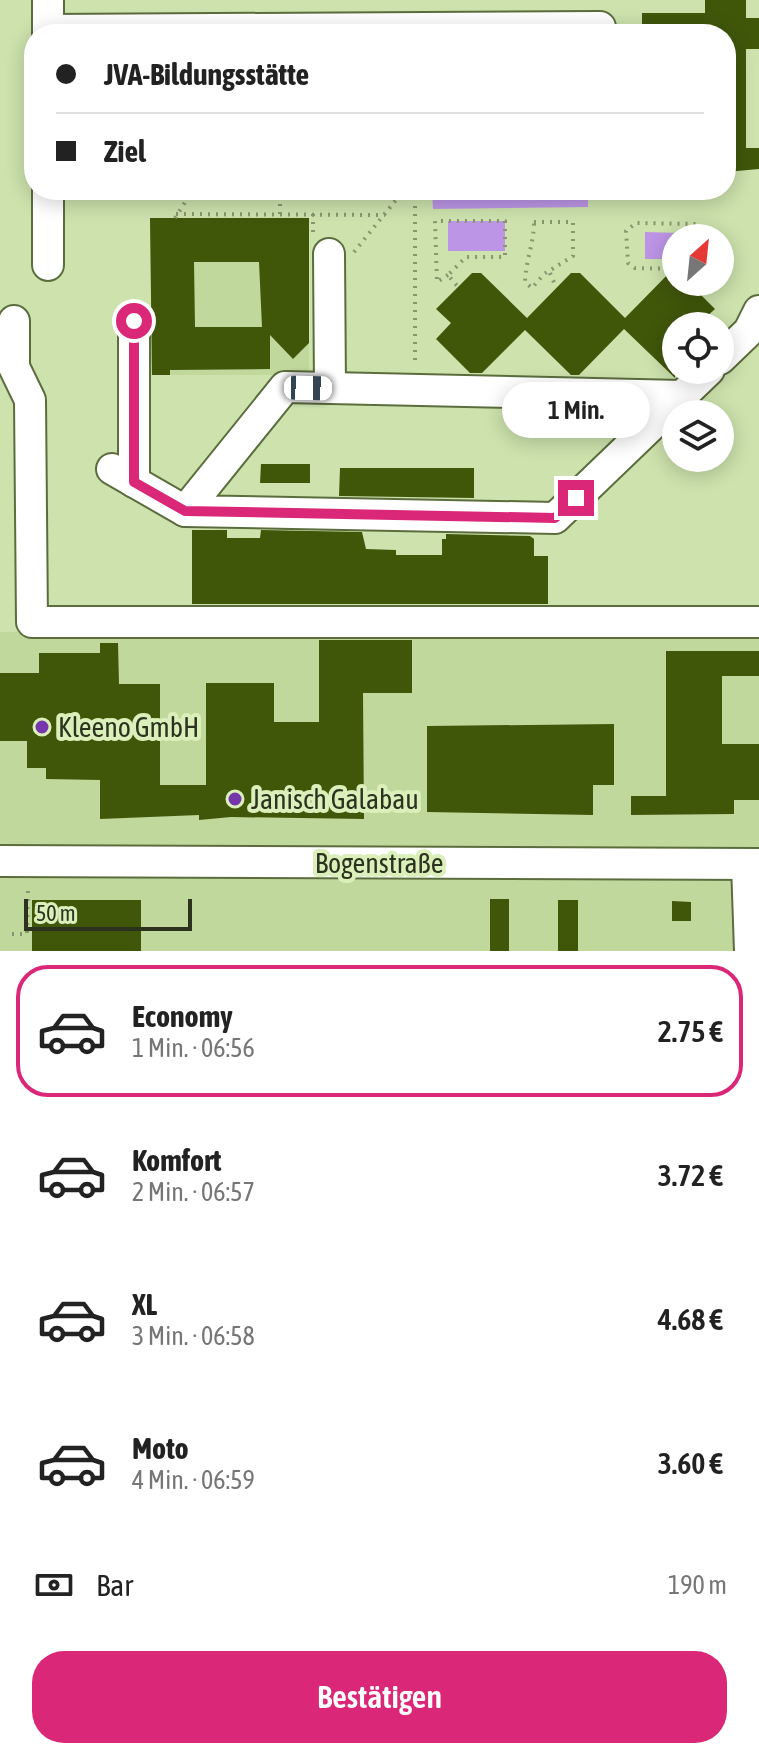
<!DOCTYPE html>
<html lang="de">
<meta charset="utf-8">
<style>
body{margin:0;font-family:"Asap Condensed",sans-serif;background:#f6f6f6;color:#222;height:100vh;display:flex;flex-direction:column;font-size:30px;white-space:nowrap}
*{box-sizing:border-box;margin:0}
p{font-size:26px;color:#767676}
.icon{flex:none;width:44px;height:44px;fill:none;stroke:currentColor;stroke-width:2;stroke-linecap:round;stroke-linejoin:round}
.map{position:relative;height:951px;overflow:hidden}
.drawer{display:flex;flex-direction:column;background:#fff;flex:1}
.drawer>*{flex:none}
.banner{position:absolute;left:24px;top:24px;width:712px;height:176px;border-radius:32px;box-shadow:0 4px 20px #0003;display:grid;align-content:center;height:176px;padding:0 32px;background:#fff}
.needle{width:52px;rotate:27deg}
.controls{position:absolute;left:662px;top:224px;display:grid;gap:16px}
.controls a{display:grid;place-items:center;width:72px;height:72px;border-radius:50%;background:#fff;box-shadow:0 4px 20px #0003;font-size:40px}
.scale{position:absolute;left:24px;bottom:20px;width:168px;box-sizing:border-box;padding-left:8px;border:4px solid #2b331f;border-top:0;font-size:22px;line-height:28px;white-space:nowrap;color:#2b331f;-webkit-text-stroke:6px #daefba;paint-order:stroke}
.end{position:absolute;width:36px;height:36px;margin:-18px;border:10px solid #db2777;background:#fff;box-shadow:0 0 0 4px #fff}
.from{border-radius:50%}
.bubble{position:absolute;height:56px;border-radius:28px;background:#fff;box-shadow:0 4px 20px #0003;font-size:26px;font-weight:600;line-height:56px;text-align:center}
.car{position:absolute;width:24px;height:48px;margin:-24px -12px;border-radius:10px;box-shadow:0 0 6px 2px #0007;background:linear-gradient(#fff 24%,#345 0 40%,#fff 0 76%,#345 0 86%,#fff 0)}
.banner b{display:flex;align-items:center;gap:28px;height:76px;font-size:30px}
.banner b+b{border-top:2px solid #e0e0e0}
.banner i{width:20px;height:20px;background:#222}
ul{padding:14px 0 0;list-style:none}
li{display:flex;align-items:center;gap:24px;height:132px;margin:0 16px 12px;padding:0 16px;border:4px solid transparent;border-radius:32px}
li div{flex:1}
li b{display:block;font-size:30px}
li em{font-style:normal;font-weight:600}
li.on{border-color:#db2777}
li>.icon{width:72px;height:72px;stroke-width:1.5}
.pay{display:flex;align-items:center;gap:20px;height:88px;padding:0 32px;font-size:30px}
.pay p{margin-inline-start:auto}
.cta{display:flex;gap:16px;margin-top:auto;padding:16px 32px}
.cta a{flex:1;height:92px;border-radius:32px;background:#db2777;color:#fff;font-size:32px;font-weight:600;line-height:92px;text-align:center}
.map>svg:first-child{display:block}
</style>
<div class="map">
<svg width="759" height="951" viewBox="0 0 759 951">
<rect width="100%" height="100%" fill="#cde2ad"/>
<g fill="#c1d89d">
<polygon points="150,218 309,218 309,375 146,375 146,352 152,351"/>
<polygon points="0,632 759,634 759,951 0,951"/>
</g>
<g fill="#bc95e6">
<rect x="309" y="190" width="86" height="9"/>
<polygon points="432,190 588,190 588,207 433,209"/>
<rect x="448" y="221" width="57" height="30"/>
<polygon points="645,232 680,233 680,238 676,238 676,259 645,259"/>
</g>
<g fill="#40570a" fill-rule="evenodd">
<polygon points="705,0 746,0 746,18 759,18 759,49 746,49 746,148 759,148 759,169 726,172 726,34 642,34 642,13 705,13"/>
<path d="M150 218H309V343L293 359 270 335V369L170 370V375H152ZM194 262H259L262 327H195Z"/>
<polygon points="676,266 676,282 688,282 715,309 704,319 704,326 676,326 675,378 624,329 579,375 571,375 525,330 482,373 470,373 436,339 451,323 436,309 472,273 481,273 527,318 571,273 580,273 625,318"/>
<polygon points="261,464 310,464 310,483 260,483"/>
<polygon points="340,468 474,468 474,498 339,496"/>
<polygon points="192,530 227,530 227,538 260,538 261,530 362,532 366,549 396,550 396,555 442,555 442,539 446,539 446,534 530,536 534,539 534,556 548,556 548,604 192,604"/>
<polygon points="319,640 412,640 412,693 363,693 364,819 231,817 199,820 199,815 100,819 100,780 46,779 46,768 27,768 27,741 0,741 0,673 39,673 39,653 100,653 100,643 118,643 119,684 160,684 160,785 206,785 206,683 274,683 274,722 319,722"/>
<polygon points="666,651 759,651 759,676 722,676 722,744 759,744 759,800 734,800 734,814 631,815 631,796 666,796"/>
<polygon points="614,724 614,785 593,785 593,815 427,812 427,726"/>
<rect x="490" y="899" width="19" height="52"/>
<rect x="32" y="900" width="109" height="51"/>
<rect x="558" y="900" width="20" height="51"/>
<polygon points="672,901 691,902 691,921 672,921"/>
</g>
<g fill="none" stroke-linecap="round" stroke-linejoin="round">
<defs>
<g id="minor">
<polyline points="48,0 48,34"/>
<polyline points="48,30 600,27"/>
<polyline points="48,190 48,265"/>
<polyline points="329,254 330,388"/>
<polyline points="14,321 14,367 30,400 32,622 759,622"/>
<polyline points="720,359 749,331 759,311"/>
<polyline points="682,396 285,387 185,511 555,518 709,370"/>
<polyline points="112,469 185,511"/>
<polyline points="134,482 134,321"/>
<polyline points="0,861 759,864"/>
<polyline points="747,864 750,951"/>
</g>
</defs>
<use href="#minor" stroke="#5b6d3d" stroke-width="34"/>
<g stroke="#87966f" stroke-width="4" stroke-dasharray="2 6" stroke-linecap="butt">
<polyline points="415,190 415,364"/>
<polyline points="176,214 385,215"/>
<polyline points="280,214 280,190"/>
<polyline points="313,214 313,236"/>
<polyline points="175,218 193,190"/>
<path d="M534 222H573V256L544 274 532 288 525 282C526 259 534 243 534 222Z"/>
<polyline points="354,252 404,190"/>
<polyline points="676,269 635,268 628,263 626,231 636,223 696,224 702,228 705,238"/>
<polyline points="550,273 556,287"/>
<polyline points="448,275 437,282 435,221 505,221 505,257 466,257 448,275 458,287"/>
<polyline points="12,934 27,934 28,888"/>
</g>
<use href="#minor" stroke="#fff" stroke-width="30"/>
</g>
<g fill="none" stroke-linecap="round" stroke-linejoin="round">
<polyline stroke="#db2777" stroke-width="10" points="134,321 134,482 185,511 555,518 576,498"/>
</g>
<g fill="#7737ac" stroke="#daefba" stroke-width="3">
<circle cx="42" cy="727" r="8"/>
<circle cx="235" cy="799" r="8"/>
</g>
<g text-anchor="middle" stroke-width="8" stroke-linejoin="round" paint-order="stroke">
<g font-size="28" fill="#2b331f" stroke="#daefba" text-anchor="start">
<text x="58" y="737">Kleeno GmbH</text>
<text x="251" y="809">Janisch Galabau</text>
</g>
<g font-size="28" fill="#2b331f" stroke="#daefba">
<text x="379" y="873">Bogenstraße</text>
</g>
</g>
</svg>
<div class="controls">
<a><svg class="needle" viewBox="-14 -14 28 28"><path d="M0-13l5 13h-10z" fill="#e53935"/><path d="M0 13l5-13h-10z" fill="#767676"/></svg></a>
<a><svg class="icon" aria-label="locate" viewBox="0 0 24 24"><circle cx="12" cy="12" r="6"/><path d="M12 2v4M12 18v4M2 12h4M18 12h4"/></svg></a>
<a><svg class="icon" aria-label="layers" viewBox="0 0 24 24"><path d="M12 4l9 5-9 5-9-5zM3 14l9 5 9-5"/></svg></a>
</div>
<div class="scale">50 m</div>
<i class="end from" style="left:134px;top:321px"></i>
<i class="end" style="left:576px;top:498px"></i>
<div class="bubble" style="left:502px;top:382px;width:148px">1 Min.</div>
<i class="car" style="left:308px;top:388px;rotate:91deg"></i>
<div class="banner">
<b><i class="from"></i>JVA-Bildungsstätte</b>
<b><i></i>Ziel</b>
</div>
</div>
<section class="drawer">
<ul>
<li class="on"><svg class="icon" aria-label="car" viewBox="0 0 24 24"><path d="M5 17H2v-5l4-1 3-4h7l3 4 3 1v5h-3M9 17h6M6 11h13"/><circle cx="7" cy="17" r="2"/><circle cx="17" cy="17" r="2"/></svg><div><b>Economy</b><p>1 Min. · 06:56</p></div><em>2.75 €</em></li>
<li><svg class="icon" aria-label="car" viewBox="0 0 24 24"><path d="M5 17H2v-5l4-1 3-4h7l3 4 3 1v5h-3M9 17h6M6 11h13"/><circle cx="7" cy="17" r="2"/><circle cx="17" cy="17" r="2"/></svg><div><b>Komfort</b><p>2 Min. · 06:57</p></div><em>3.72 €</em></li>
<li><svg class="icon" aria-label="car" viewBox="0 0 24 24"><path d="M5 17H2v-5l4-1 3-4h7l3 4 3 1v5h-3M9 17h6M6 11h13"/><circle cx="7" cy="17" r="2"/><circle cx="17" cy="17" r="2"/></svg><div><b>XL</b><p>3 Min. · 06:58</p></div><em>4.68 €</em></li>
<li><svg class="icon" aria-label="car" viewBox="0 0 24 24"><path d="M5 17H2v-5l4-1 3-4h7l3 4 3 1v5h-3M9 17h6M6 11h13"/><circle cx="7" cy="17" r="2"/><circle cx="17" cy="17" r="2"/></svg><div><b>Moto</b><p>4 Min. · 06:59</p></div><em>3.60 €</em></li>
</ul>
<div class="pay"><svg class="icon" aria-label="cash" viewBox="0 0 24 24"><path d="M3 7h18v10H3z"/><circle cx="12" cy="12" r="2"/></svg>Bar<p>190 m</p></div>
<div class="cta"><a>Bestätigen</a></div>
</section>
